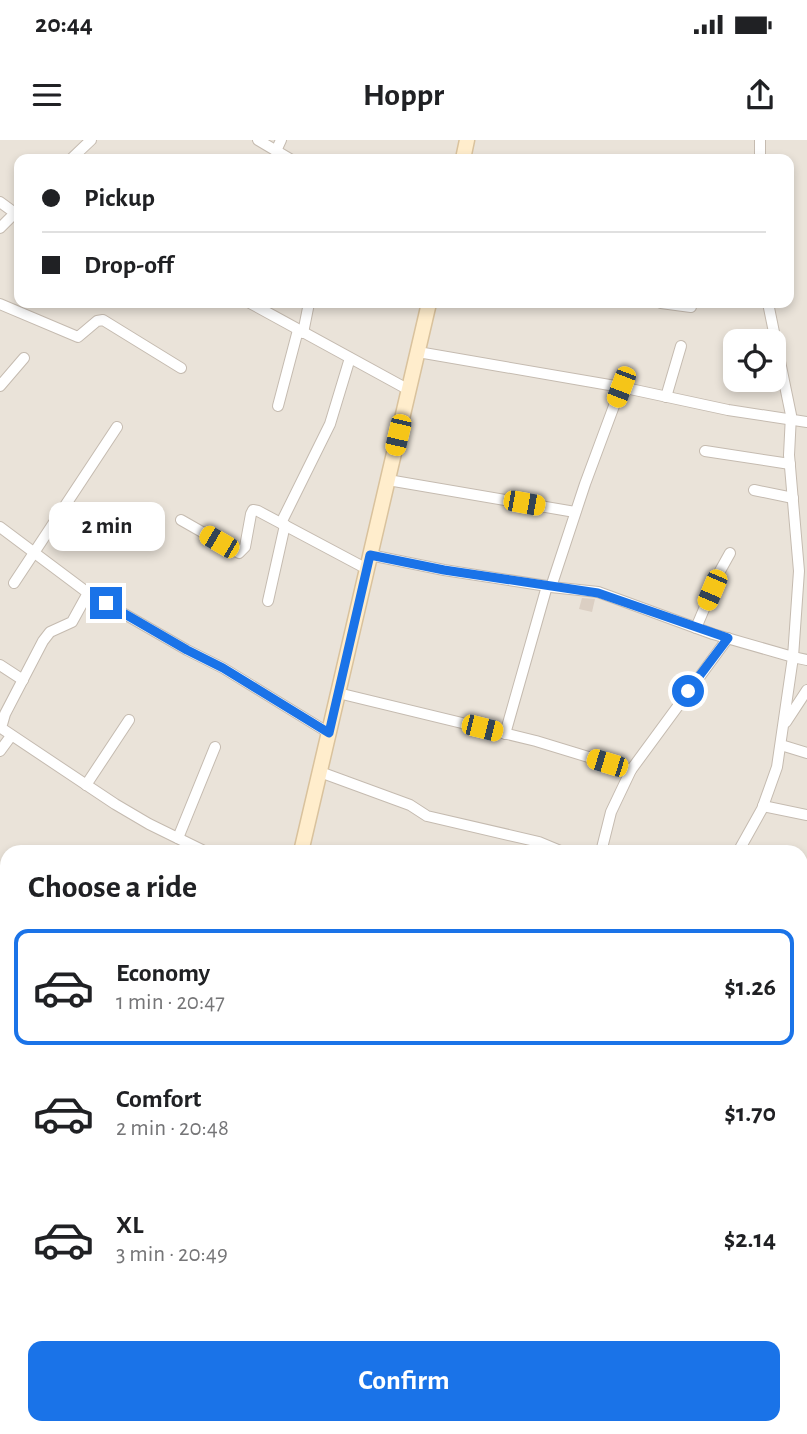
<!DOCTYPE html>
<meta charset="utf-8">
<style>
body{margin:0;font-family:"Alegreya Sans",sans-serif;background:#f6f6f6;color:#202124;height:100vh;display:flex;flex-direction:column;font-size:26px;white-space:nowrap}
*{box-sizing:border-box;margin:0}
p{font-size:23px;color:#757577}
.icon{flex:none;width:38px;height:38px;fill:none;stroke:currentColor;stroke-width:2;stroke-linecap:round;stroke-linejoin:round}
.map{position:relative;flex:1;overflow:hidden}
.details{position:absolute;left:0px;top:705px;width:808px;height:590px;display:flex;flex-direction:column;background:#fff;border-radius:21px 21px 0 0;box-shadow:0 4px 10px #0003}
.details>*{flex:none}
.guide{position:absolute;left:14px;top:14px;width:780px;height:154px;border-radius:14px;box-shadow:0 4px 10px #0003;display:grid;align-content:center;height:154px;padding:0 28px;background:#fff}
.buttons{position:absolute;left:723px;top:189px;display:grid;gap:14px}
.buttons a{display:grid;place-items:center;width:63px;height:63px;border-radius:14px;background:#fff;box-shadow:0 4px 10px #0003;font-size:35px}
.end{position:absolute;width:32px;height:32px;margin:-16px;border:9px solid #1a73e8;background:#fff;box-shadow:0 0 0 4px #fff}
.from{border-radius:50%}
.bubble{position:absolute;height:49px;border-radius:14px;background:#fff;box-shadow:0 4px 10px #0003;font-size:23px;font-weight:600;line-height:49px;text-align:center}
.car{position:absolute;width:21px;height:42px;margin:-21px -10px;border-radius:9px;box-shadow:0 0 5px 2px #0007;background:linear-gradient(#f5c518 24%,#345 0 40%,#f5c518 0 76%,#345 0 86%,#f5c518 0)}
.guide b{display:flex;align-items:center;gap:24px;height:66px;font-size:26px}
.guide b+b{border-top:2px solid #e0e0e0}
.guide i{width:18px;height:18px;background:#202124}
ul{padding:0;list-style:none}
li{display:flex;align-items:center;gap:21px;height:116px;margin:0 14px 10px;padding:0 14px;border:4px solid transparent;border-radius:14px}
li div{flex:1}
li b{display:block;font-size:26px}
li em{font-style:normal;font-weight:600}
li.on{border-color:#1a73e8}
li>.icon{width:63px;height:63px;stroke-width:1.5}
h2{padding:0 28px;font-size:32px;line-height:84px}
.button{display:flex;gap:14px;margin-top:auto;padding:14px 28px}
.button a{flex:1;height:80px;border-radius:14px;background:#1a73e8;color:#fff;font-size:28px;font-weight:600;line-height:80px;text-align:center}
.status{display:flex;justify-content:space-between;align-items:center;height:49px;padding:0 35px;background:#fff;direction:ltr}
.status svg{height:19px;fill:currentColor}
header{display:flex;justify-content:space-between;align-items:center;height:91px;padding:0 28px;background:#fff;font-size:32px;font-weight:600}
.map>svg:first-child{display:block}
</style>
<div class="status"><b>20:44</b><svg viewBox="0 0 49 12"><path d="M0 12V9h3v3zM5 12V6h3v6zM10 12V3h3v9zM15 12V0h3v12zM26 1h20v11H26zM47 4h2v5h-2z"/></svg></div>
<header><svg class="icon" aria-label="menu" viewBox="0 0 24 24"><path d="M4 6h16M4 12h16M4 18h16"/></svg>Hoppr<svg class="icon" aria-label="share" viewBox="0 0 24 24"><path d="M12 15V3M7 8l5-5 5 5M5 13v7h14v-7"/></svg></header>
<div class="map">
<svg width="807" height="1294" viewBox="0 0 807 1294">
<rect width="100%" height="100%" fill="#f6f2ec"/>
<path fill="#eae3d9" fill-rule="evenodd" d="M0 0H807V1294H0ZM19 19H789V163H19ZM735 201H774V240H735ZM7 712H802V1288H7Z"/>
<polygon fill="#dbcfc3" points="582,458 595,459 592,472 579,469"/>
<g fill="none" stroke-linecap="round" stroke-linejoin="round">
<defs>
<g id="street">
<polyline points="258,0 290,19"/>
<polyline points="276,11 281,0"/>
<polyline points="71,19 91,0"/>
<polyline points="760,19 760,0"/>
<polyline points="0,62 15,73"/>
<polyline points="0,88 19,69"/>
<polyline points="250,163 409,250"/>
<polyline points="661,163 691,167"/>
<polyline points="0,164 78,197 97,181 103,180 181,228"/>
<polyline points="303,193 309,163"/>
<polyline points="418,212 621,247 585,344 551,447 547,446"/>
<polyline points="0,246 24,218"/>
<polyline points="621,247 728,270 807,282"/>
<polyline points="666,257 681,206"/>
<polyline points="278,266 298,190"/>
<polyline points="705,311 790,324"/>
<polyline points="388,340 575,372"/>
<polyline points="754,350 793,358"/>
<polyline points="181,380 239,413 245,407 251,374 253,370 258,371 367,429"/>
<polyline points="281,383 330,284 350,218"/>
<polyline points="0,387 88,453 187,510 223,528 329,593"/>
<polyline points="370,415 444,430 547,446 505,594"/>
<polyline points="14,443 117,287"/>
<polyline points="551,447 598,452 713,494 793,517 799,431 789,315 791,275 768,163"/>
<polyline points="88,453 72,482 50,492 43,501 5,574 1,588 115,664 149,684 206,712"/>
<polyline points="268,461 285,385"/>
<polyline points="696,488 720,431 730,413"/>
<polyline points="0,525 23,540"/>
<polyline points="338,553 536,601 631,630 611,672 601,712"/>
<polyline points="786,582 807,550"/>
<polyline points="781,605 807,613"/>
<polyline points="0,611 11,596"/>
<polyline points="631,630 728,498"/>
<polyline points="320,632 410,665 427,676 539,702 563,712"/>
<polyline points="86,645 129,580"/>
<polyline points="763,666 807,675"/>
<polyline points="178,698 215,607"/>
<polyline points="738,712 762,669 777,627 793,517 807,520"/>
<polyline points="802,795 807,796"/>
<polyline points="0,852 7,857"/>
<polyline points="3,930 7,923"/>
<polyline points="0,1016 7,1022"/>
<polyline points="0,1068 7,1075"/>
<polyline points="802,1098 807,1100"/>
<polyline points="802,1200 807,1203"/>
<polyline points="0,1209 7,1203"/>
<polyline points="0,1245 7,1239"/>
<polyline points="802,1263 807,1251"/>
<polyline points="214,1288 272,1294"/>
<polyline points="547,1288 561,1294"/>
<polyline points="344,1294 346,1288"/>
<polyline points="479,1294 481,1288"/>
<polyline points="578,1294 580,1288"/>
<polyline points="692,1294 693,1288"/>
</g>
<g id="secondary">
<polyline points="463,19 467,0"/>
<polyline points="301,712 429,163"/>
<polyline points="165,1294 166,1288"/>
</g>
</defs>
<use href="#street" stroke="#c5bbb0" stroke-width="12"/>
<use href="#secondary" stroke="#d9c29d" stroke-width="17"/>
<use href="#street" stroke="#fff" stroke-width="10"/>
<use href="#secondary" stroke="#ffedcc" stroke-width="14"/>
</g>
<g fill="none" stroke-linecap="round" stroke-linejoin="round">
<polyline stroke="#1a73e8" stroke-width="9" points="106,463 187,510 223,528 329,593 370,415 444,430 598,453 728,498 688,551"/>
</g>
</svg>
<div class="buttons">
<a><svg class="icon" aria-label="locate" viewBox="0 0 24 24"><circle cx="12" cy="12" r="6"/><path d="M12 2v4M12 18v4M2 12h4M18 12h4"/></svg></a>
</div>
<i class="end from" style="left:688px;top:551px"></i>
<i class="end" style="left:106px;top:463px"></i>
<div class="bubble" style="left:49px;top:362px;width:116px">2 min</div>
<i class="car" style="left:621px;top:247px;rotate:201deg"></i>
<i class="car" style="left:398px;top:295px;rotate:193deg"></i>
<i class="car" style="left:524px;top:363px;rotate:100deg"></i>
<i class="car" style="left:219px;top:402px;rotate:300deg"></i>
<i class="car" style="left:712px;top:450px;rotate:203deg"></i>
<i class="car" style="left:482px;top:588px;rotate:104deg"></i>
<i class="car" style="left:607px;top:623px;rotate:287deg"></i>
<div class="guide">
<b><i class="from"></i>Pickup</b>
<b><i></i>Drop-off</b>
</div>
<section class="details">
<h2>Choose a ride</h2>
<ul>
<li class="on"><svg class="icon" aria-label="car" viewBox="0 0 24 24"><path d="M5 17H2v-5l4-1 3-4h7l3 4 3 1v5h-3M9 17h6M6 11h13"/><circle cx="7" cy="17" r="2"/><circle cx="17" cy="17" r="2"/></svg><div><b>Economy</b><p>1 min · 20:47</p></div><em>$1.26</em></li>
<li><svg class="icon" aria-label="car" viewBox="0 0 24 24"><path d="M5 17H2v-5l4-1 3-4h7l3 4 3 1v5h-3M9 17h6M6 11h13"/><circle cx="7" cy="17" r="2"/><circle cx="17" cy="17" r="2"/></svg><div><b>Comfort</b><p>2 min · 20:48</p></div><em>$1.70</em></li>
<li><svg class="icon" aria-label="car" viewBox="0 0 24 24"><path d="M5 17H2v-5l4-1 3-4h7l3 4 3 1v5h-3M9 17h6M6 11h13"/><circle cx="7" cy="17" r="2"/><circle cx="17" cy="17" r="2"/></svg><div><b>XL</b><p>3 min · 20:49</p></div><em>$2.14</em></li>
</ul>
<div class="button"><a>Confirm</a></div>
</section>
</div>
